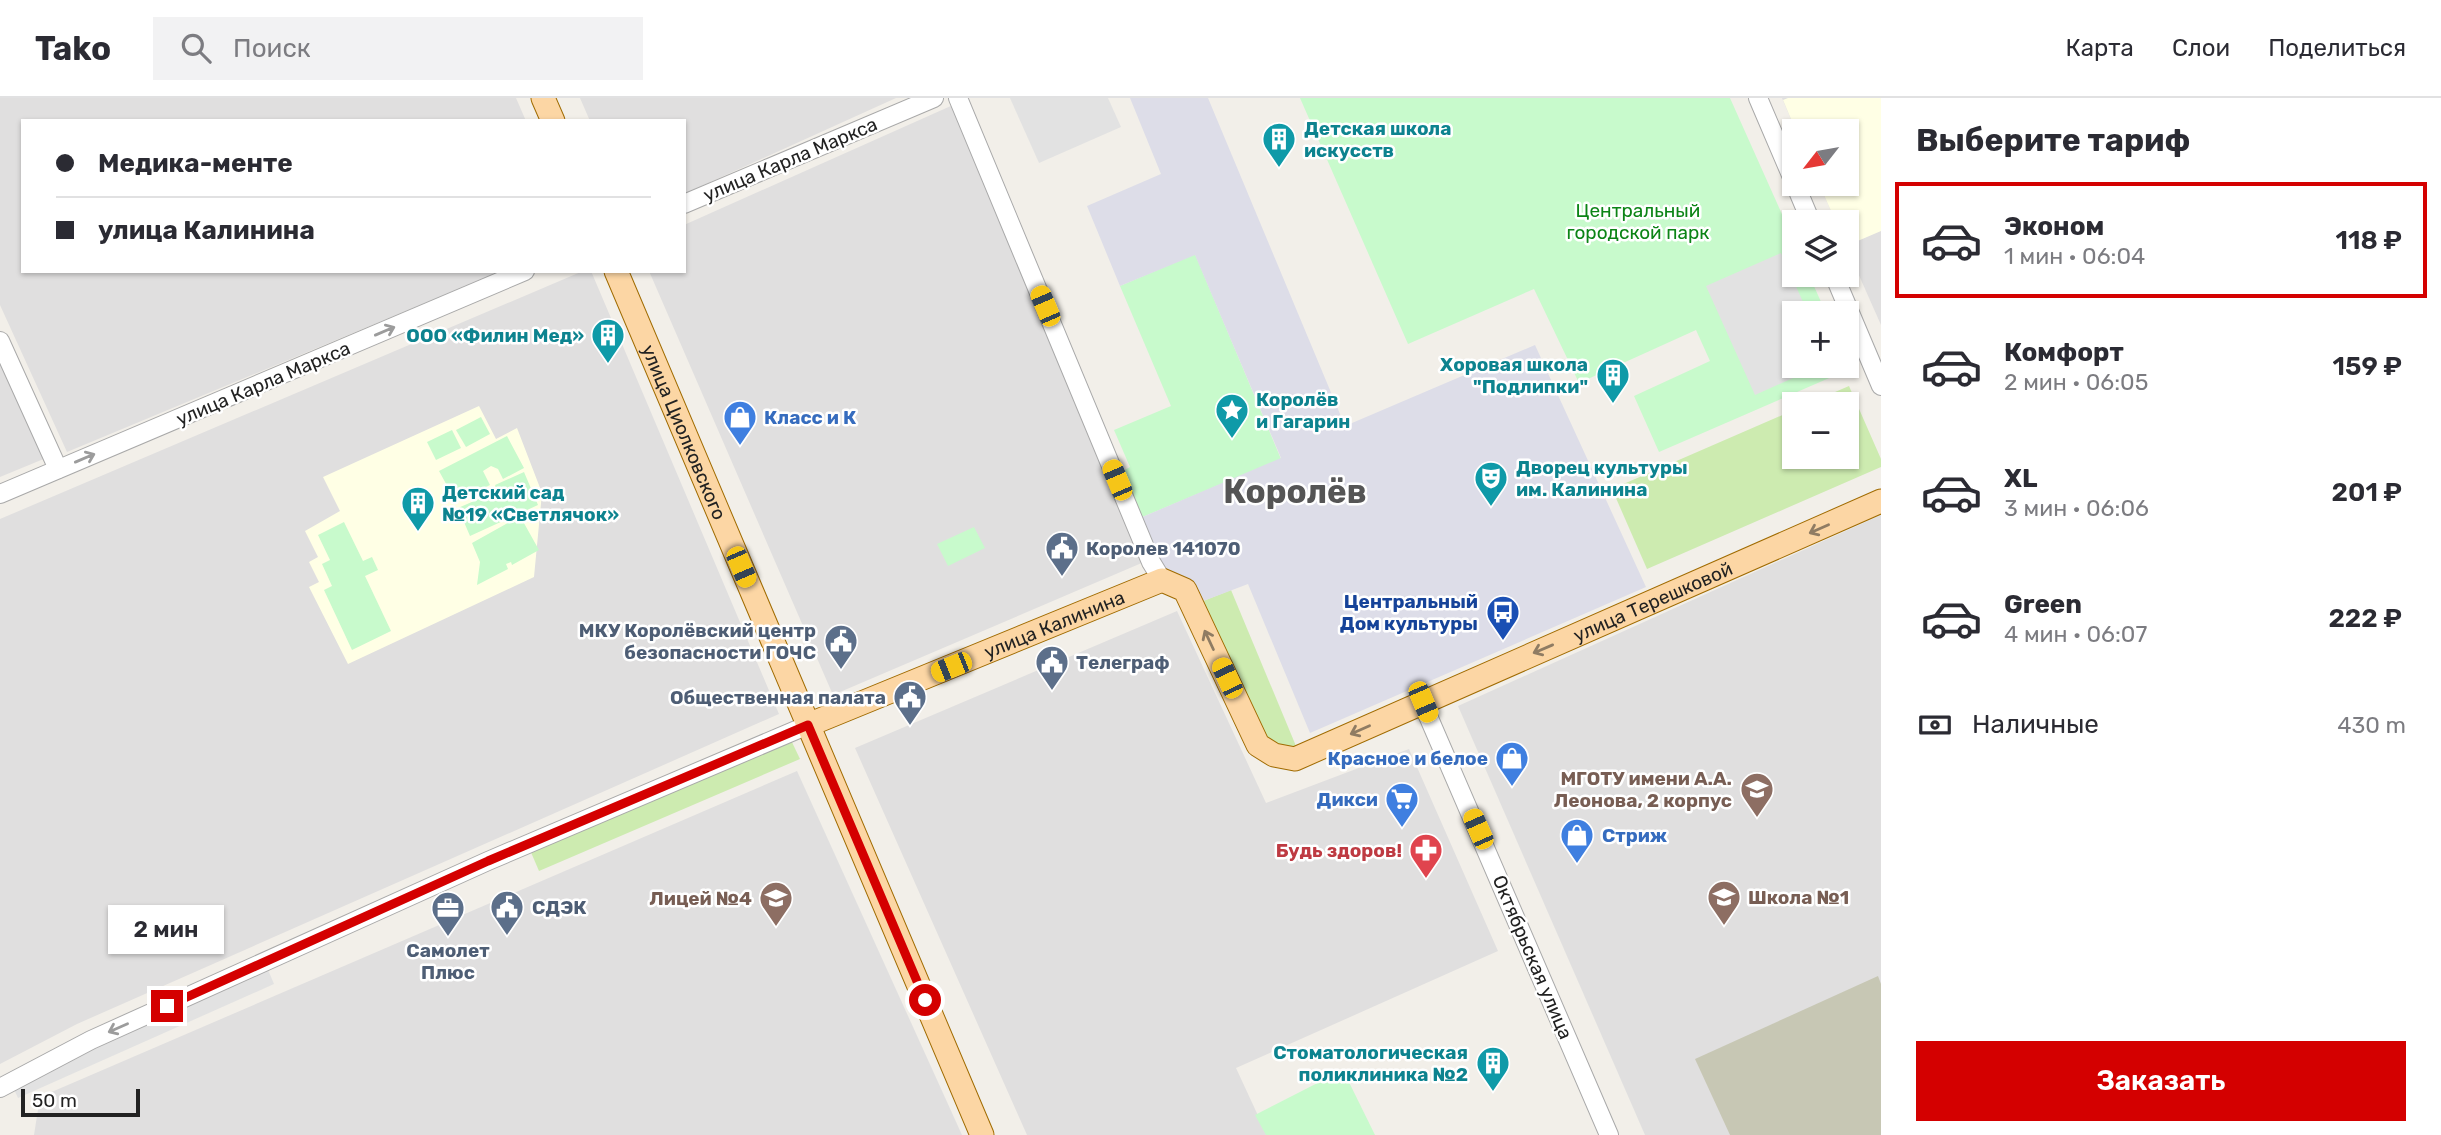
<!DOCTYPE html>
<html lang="ru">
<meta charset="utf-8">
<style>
body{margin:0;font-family:Rubik,sans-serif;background:#f2f2f3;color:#2b2b33;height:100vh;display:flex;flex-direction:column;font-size:26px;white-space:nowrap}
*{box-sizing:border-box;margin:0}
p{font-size:23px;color:#7c7c81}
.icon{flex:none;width:38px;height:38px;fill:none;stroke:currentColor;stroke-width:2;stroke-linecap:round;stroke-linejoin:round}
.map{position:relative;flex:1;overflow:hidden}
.panel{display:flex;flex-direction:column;background:#fff;width:560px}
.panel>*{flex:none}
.hud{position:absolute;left:21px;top:21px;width:665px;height:154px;border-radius:0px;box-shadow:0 2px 5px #0004;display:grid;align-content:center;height:154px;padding:0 35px;background:#fff}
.needle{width:46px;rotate:239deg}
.tools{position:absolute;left:1782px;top:21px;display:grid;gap:14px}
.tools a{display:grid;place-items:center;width:77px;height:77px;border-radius:0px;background:#fff;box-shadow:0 2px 5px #0004;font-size:35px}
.scale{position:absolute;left:21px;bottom:18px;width:119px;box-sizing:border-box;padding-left:7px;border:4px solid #222;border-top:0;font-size:19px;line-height:24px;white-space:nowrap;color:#222;-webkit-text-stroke:5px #fff;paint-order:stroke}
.end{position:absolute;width:32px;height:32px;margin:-16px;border:9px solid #d40000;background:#fff;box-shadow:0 0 0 4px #fff}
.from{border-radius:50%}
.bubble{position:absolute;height:49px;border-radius:0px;background:#fff;box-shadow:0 2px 5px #0004;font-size:23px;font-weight:600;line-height:49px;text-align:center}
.car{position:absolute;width:21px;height:42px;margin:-21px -10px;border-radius:9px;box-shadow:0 0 5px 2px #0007;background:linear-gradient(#f5c518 24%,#345 0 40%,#f5c518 0 76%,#345 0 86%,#f5c518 0)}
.hud b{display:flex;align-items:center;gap:24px;height:66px;font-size:26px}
.hud b+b{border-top:2px solid #e1e1e2}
.hud i{width:18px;height:18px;background:#2b2b33}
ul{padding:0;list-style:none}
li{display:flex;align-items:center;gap:21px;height:116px;margin:0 14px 10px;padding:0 21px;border:4px solid transparent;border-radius:0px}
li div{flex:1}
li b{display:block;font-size:26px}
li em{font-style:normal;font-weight:600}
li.active{border-color:#d40000}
li>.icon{width:63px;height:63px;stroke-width:1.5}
h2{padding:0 35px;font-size:32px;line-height:84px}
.pay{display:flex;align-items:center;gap:18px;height:77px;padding:0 35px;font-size:26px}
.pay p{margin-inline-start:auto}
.action{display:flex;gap:14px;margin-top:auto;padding:14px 35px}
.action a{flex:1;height:80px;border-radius:0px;background:#d40000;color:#fff;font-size:28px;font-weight:600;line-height:80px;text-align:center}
header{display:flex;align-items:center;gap:42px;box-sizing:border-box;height:98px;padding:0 35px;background:#fff;border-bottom:2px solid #e1e1e2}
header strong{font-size:33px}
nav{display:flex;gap:38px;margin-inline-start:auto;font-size:24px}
.search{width:490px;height:63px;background:#f2f2f3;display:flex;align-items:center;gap:18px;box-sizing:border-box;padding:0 24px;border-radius:0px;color:#7c7c81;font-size:26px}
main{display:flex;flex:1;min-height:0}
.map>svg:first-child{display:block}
</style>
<header>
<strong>Tako</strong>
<div class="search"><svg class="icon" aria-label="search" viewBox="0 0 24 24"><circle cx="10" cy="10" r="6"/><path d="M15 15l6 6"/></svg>Поиск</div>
<nav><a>Карта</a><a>Слои</a><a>Поделиться</a></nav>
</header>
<main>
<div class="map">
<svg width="1881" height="1037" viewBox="0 0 1881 1037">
<rect width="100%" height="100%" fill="#f2efe9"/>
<g fill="#e0dfdf">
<polygon points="0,0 516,0 526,23 23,23 23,173 502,173 67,354 0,207"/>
<polygon points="580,0 896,0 684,96 684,23 590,23"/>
<polygon points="1782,0 1881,0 1881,227 1846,148 1846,124 1836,124 1819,86 1846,86 1846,33 1796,33"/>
<polygon points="962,3 1151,461 833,597 649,173 684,173 684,127"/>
<polygon points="583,173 591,173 779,616 77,926 0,966 0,421"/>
<polygon points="0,260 46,360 0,379"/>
<polygon points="1881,417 1881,1037 1645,1037 1458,608"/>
<polygon points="1177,513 1266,705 1409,651 1498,853 1236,970 1267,1037 1027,1037 855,650"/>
<polygon points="797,673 962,1037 34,1037 40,999"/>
</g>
<g fill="#ffffe5">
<polygon points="1788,0 1881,0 1881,133 1846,148 1846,124 1836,124 1819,86 1846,86 1846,33 1796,33 1783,2"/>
<polygon points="479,308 496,341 517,330 542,395 534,479 348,566 309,489 319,484 309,464 318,459 305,433 340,413 323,379"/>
</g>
<polygon fill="#c7c7b4" points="1878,878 1881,886 1881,1037 1730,1037 1695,961"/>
<g fill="#cdebb0">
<polygon points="1849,288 1881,361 1881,369 1647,471 1612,391 1794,312 1794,359 1846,359 1846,306 1807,306"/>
<polygon points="1231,492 1296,648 1283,652 1271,649 1198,505"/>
<polygon points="790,640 800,661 539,773 530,752"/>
</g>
<g fill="#c8facc">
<polygon points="1300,0 1730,0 1794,143 1794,177 1809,177 1826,215 1794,215 1794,268 1846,268 1846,262 1850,271 1659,354 1634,298 1710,263 1696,232 1579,285 1534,191 1408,246"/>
<polygon points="1195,156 1281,361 1140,420 1121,374 1130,369 1114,332 1171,308 1120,188"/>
<polygon points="481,319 490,336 466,349 456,332"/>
<polygon points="452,332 461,350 436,362 427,344"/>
<polygon points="507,338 524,370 503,381 498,371 491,368 483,373 490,387 456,404 439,373"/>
<polygon points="524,374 538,407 470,438 458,410 497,393 495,387"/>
<polygon points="520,418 539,452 512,467 511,464 506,466 508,471 477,487 480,464 472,445"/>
<polygon points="344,424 363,463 372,459 378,472 365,478 391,533 352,552 324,492 332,488 322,466 330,462 318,437"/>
<polygon points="974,429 985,450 948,468 937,446"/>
<polygon points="1343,972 1375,1037 1266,1037 1255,1017"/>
</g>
<g fill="#e2e2e2">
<polygon points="1010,0 1108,0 1121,29 1039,65"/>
<polygon points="1781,155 1808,215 1794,215 1794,268 1820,268 1755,297 1706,188"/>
<polygon points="266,867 274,886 18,1000 12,987"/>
</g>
<polygon fill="#dddde8" points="1130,0 1208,0 1345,328 1535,247 1646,489 1310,635 1248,486 1198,505 1192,492 1163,468 1140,420 1281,360 1195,157 1120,188 1087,108 1161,76"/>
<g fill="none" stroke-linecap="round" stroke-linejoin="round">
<defs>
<g id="minor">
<polyline points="958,0 1151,464 1162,482"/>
<polyline points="1758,0 1794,84"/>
<polyline points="1795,86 1811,124"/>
<polyline points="684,106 934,0"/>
<polyline points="1834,177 1881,288"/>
<polyline points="0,243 58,371"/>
<polyline points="0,396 525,173"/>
<polyline points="1422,604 1609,1037"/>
<polyline points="0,990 91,942 488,763 808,627"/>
</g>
<g id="major">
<polyline points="543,0 553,23"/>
<path id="s1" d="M616 173 982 1037"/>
<path id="s2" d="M808 627 1162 482 1185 492 1258 647 1274 657 1295 661 1881 403"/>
</g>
</defs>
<use href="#minor" stroke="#a9a9a9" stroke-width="20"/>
<use href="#major" stroke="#a06b00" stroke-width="25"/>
<use href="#minor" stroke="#fff" stroke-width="18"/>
<use href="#major" stroke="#fcd6a4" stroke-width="23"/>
</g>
<defs><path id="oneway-shaft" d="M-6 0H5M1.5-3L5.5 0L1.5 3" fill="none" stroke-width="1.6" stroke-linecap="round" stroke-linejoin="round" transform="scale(1.75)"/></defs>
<g stroke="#9c9c9c">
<use href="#oneway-shaft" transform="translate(385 233) rotate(-23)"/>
<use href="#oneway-shaft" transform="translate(85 360) rotate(-23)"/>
<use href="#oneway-shaft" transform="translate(118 930) rotate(156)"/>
</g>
<g stroke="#8f7c63">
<use href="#oneway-shaft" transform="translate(1819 431) rotate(156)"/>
<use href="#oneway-shaft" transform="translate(1209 542) rotate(-115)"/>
<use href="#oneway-shaft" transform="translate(1543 551) rotate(157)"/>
<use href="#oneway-shaft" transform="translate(1360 632) rotate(156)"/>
</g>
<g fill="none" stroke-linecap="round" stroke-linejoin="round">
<polyline stroke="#d40000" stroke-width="9" points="167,908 488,763 808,627 925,902"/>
</g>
<defs>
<symbol id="building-pin" viewBox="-11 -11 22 30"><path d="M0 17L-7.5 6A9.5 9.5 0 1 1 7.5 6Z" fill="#0f9aa8" stroke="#fff"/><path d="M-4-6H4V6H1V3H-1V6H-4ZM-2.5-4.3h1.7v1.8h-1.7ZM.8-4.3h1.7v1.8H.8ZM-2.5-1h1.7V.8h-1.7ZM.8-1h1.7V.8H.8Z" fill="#fff"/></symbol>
<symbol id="sight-pin" viewBox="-11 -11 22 30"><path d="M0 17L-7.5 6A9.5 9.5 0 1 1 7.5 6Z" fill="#0f9aa8" stroke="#fff"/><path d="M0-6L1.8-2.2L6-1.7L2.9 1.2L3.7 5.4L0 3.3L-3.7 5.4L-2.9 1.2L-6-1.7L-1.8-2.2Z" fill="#fff"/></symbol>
<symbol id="shop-pin" viewBox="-11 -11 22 30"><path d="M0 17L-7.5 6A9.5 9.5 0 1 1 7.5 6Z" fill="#3f7fe0" stroke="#fff"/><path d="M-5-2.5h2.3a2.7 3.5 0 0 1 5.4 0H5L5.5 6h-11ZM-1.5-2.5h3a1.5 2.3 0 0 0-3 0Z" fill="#fff"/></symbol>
<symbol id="theatre-pin" viewBox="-11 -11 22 30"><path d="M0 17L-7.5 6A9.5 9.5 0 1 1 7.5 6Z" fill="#0f9aa8" stroke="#fff"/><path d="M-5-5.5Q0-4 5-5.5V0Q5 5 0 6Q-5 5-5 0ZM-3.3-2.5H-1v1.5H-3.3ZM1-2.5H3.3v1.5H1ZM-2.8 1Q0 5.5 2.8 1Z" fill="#fff"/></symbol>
<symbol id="civic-pin" viewBox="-11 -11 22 30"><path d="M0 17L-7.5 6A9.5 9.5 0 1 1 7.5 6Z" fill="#5c6f8a" stroke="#fff"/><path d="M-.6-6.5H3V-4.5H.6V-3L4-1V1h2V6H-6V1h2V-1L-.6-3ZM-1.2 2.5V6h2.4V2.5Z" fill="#fff"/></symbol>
<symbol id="bus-pin" viewBox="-11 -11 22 30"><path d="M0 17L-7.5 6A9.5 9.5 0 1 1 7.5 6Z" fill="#1a4fb4" stroke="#fff"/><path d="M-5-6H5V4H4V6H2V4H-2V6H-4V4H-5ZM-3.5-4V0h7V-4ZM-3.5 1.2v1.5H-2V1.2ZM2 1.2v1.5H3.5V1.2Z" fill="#fff"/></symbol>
<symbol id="university-pin" viewBox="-11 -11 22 30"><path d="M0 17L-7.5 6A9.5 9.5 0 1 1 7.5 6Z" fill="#8d6e63" stroke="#fff"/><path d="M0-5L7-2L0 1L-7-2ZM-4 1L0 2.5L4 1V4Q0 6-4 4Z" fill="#fff"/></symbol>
<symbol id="supermarket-pin" viewBox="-11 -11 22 30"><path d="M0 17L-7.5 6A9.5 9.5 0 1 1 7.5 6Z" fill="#3f7fe0" stroke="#fff"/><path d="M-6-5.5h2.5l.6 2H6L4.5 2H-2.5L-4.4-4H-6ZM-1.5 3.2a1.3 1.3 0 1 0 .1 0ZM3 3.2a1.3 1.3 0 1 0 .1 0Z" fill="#fff"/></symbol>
<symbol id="pharmacy-pin" viewBox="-11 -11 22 30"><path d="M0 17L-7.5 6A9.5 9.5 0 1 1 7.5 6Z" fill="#e0444e" stroke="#fff"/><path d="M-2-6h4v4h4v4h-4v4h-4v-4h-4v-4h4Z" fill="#fff"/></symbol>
<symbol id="school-pin" viewBox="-11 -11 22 30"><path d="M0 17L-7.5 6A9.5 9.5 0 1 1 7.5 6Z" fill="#8d6e63" stroke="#fff"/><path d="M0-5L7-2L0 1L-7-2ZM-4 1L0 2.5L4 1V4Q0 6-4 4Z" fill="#fff"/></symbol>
<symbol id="office-pin" viewBox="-11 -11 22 30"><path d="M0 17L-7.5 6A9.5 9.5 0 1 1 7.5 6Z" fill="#5c6f8a" stroke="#fff"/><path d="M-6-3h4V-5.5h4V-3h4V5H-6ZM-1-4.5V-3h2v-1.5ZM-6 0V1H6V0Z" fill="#fff"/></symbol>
</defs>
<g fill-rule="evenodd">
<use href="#building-pin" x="1260" y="22" width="38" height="52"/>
<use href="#building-pin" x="589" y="218" width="38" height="52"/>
<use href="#building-pin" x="1594" y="258" width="38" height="52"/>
<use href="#sight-pin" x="1213" y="293" width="38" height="52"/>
<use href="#shop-pin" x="721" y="300" width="38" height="52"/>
<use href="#theatre-pin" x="1472" y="361" width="38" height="52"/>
<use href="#building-pin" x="399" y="386" width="38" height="52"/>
<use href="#civic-pin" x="1043" y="431" width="38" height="52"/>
<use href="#bus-pin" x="1484" y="495" width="38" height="52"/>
<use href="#civic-pin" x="822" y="524" width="38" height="52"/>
<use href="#civic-pin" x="1033" y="545" width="38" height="52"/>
<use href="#civic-pin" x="891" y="580" width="38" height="52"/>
<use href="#shop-pin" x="1493" y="641" width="38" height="52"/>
<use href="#university-pin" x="1738" y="672" width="38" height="52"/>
<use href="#supermarket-pin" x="1383" y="682" width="38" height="52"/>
<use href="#shop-pin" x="1558" y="718" width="38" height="52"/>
<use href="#pharmacy-pin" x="1407" y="733" width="38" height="52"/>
<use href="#school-pin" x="1705" y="780" width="38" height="52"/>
<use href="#school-pin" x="757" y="781" width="38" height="52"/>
<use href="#civic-pin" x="488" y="790" width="38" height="52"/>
<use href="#office-pin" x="429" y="791" width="38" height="52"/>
<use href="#building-pin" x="1474" y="946" width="38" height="52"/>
</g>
<g text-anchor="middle" stroke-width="5" stroke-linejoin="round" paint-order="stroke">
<g font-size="19" font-weight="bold" fill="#0d838f" stroke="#fff" text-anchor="start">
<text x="1304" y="37">Детская школа<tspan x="1304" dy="22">искусств</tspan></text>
<text x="584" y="244" text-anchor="end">ООО «Филин Мед»</text>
<text x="1588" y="273" text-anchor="end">Хоровая школа<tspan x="1588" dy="22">"Подлипки"</tspan></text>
<text x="1256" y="308">Королёв<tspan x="1256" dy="22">и Гагарин</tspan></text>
<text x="1516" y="376">Дворец культуры<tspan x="1516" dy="22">им. Калинина</tspan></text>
<text x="442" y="401">Детский сад<tspan x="442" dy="22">№19 «Светлячок»</tspan></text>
<text x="1468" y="961" text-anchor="end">Стоматологическая<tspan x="1468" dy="22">поликлиника №2</tspan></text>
</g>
<g font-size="19" fill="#222" stroke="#fff">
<text transform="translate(790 61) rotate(-23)" y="7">улица Карла Маркса</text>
<text transform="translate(263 285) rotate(-23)" y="7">улица Карла Маркса</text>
<text dy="7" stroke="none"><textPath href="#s1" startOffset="175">улица Циолковского</textPath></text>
<text dy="7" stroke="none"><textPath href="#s2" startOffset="1010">улица Терешковой</textPath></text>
<text dy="7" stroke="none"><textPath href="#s2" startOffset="266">улица Калинина</textPath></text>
<text transform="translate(1533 859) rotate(67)" y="7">Октябрьская улица</text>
</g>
<g font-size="19" fill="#0c8416" stroke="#fff">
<text x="1638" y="119">Центральный<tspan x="1638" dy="22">городской парк</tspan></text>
</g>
<g font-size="19" font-weight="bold" fill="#366cbe" stroke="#fff" text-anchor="start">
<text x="764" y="326">Класс и К</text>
<text x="1488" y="667" text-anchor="end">Красное и белое</text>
<text x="1378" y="708" text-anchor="end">Дикси</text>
<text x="1602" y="744">Стриж</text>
</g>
<g font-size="19" font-weight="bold" fill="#4e5e75" stroke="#fff" text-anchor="start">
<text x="1086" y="457">Королев 141070</text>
<text x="816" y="539" text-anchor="end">МКУ Королёвский центр<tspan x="816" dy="22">безопасности ГОЧС</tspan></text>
<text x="1076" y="571">Телеграф</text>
<text x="886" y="606" text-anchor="end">Общественная палата</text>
<text x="532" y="816">СДЭК</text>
<text x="448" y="859" text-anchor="middle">Самолет<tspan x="448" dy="22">Плюс</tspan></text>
</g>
<g font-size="19" font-weight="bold" fill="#164399" stroke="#fff" text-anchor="end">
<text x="1478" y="510">Центральный<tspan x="1478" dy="22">Дом культуры</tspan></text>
</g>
<g font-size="19" font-weight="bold" fill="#785e54" stroke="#fff" text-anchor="end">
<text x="1732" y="687">МГОТУ имени А.А.<tspan x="1732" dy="22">Леонова, 2 корпус</tspan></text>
<text x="1748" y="806" text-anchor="start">Школа №1</text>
<text x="752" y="807">Лицей №4</text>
</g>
<g font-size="19" font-weight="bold" fill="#be3a42" stroke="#fff" text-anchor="end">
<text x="1402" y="759">Будь здоров!</text>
</g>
<g font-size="33" font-weight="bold" fill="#555" stroke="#fff">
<text x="1295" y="405">Королёв</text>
</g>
</g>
</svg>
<div class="tools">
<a><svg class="needle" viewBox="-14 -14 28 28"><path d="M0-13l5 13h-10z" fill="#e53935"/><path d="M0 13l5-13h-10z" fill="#7c7c81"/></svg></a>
<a><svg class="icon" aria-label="layers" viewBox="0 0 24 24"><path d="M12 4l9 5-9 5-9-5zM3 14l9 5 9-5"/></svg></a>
<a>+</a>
<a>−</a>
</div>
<div class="scale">50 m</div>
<i class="end from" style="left:925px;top:902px"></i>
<i class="end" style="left:167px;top:908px"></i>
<div class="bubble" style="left:108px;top:807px;width:116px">2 мин</div>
<i class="car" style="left:1045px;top:208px;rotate:337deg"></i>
<i class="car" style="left:1117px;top:382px;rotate:337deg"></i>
<i class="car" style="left:741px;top:469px;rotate:157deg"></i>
<i class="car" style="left:951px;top:569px;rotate:248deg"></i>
<i class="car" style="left:1227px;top:580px;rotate:335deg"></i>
<i class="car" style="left:1423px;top:604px;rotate:157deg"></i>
<i class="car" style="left:1478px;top:731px;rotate:336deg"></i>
<div class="hud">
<b><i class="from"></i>Медика-менте</b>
<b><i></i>улица Калинина</b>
</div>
</div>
<section class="panel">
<h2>Выберите тариф</h2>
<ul>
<li class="active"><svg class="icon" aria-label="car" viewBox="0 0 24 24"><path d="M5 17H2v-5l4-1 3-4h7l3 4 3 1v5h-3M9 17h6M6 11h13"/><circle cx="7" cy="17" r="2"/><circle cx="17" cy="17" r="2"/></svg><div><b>Эконом</b><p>1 мин · 06:04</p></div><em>118 ₽</em></li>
<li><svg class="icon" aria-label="car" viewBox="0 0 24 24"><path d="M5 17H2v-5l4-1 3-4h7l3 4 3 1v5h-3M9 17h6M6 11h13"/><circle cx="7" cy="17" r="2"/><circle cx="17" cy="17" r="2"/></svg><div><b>Комфорт</b><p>2 мин · 06:05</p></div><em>159 ₽</em></li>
<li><svg class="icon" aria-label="car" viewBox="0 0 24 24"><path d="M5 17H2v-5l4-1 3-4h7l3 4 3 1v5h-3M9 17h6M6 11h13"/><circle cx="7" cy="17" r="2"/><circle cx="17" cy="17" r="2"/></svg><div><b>XL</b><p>3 мин · 06:06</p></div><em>201 ₽</em></li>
<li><svg class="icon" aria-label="car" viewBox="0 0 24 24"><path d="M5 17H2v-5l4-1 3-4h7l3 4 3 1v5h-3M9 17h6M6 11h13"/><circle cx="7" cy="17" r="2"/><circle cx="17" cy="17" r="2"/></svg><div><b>Green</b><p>4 мин · 06:07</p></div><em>222 ₽</em></li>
</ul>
<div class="pay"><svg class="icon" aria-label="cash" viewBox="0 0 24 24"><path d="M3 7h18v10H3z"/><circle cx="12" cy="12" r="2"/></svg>Наличные<p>430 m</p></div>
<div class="action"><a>Заказать</a></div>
</section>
</main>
